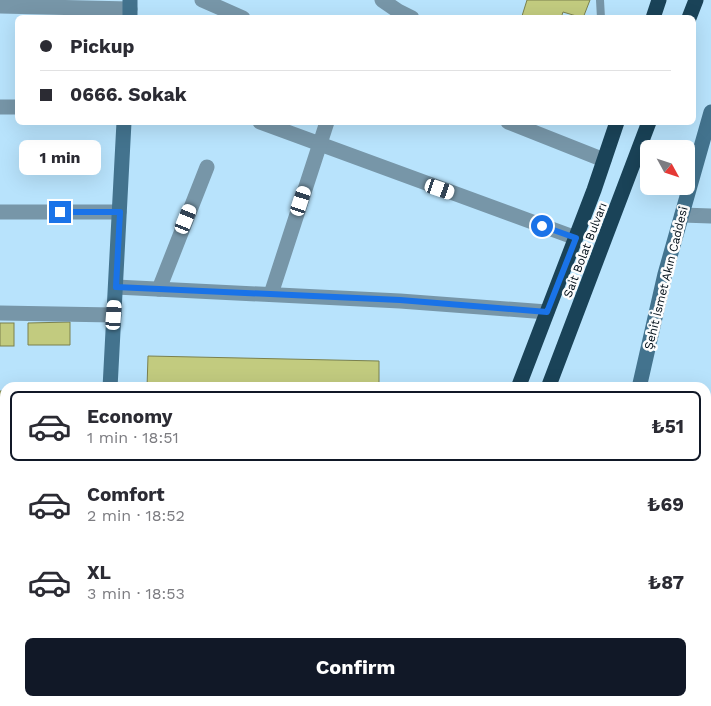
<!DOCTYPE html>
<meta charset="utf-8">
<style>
body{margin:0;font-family:"Work Sans",sans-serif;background:#f7f7f7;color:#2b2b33;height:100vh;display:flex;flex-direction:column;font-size:19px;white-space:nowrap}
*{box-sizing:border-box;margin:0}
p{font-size:16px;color:#7c7c81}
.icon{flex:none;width:28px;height:28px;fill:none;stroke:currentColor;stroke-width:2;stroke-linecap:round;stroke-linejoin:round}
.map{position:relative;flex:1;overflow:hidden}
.panel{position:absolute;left:0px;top:382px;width:711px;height:324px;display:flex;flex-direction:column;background:#fff;border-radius:15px 15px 0 0;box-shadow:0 5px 20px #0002}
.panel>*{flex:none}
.top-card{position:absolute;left:15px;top:15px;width:681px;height:110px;border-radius:8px;box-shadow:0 5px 20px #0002;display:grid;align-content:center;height:110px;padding:0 25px;background:#fff}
.needle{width:32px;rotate:130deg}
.fabs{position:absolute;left:640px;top:140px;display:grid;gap:10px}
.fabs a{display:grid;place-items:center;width:55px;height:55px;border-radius:8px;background:#fff;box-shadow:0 5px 20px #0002;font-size:25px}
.end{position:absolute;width:22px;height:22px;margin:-11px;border:6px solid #1a73e8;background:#fff;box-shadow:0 0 0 2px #fff}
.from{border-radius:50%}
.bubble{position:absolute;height:35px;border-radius:8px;background:#fff;box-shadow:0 5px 20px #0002;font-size:16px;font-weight:700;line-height:35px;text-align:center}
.car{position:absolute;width:15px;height:30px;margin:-15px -8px;border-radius:6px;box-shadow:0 0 4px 1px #0007;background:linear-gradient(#fff 24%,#345 0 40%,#fff 0 76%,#345 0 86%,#fff 0)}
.top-card b{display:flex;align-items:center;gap:18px;height:48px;font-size:19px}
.top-card b+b{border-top:1px solid #e1e1e2}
.top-card i{width:12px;height:12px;background:#2b2b33}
ul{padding:9px 0 0;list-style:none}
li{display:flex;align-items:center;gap:15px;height:70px;margin:0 10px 8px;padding:0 15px;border:2px solid transparent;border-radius:8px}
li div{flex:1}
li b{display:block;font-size:19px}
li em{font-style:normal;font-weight:700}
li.current{border-color:#111827}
li>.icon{width:45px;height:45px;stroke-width:1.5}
.action{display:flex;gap:10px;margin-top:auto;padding:10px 25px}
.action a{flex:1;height:58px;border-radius:8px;background:#111827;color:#fff;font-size:20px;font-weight:700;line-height:58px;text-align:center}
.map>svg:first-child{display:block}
</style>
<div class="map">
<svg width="711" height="706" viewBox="0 0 711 706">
<rect width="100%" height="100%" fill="#b8e3fc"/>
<g fill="#c2cb7f" stroke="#7a804e">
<polygon points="527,0 590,0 583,18 563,12 561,18 526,18 522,16"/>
<polygon points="70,322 70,345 28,345 28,323"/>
<rect x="0" y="323" width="14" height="23"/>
<polygon points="148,356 379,361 379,388 147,388"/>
<rect x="0" y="391" width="5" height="23"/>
<rect x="0" y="465" width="5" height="42"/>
<polygon points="0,526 5,526 4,568 0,568"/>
<polygon points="0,590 3,590 2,632 0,632"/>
<rect x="139" y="701" width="132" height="5"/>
</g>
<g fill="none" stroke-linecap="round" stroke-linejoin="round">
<polyline stroke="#7796a8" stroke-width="8" points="600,0 601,18"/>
<g stroke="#7796a8" stroke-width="15">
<polyline points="202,0 243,18"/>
<polyline points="382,0 398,11 412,18"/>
<polyline points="0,6 130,9"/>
<polyline points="0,107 18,107"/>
<polyline points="260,122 576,238"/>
<polyline points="508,122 604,160"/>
<polyline points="0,212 119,212"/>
<polyline points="682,215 711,216"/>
<polyline points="116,287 400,301 547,312"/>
<polyline points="159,289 207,167"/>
<polyline points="271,294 327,122"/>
<polyline points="0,313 114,315"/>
<polyline points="0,448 5,448"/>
<polyline points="706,457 711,435"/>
<polyline points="706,586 711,588"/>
<polyline points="632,706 634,701"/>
</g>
<g stroke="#43738e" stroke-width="15">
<polyline points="130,18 130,0"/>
<polyline points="110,388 124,122"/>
<polyline points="639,388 665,274 711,112"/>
<polyline points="100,706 100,701"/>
<polyline points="567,706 568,701"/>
</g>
<g stroke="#1a4358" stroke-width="15">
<polyline points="653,18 659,0"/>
<polyline points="689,18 696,0"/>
<polyline points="518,388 594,190 617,122"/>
<polyline points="548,388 649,122"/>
<polyline points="389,706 391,701"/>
<polyline points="421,706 423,701"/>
</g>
</g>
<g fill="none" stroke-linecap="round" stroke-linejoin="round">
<polyline stroke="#1a73e8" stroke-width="6" points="60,212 120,212 116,287 400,300 547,312 576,238 542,226"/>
</g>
<g text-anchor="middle" stroke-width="5" stroke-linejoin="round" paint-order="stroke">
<g font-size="12" fill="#000e18" stroke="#fdfdfd">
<text transform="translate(585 250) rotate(-69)" y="4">Sait Bolat Bulvarı</text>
<text transform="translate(666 278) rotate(-76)" y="4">Şehit İsmet Akın Caddesi</text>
</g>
</g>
</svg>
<div class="fabs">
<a><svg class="needle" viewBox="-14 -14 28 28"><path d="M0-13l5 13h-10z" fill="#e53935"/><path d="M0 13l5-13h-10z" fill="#7c7c81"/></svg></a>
</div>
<i class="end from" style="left:542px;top:226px"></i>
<i class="end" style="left:60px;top:212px"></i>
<div class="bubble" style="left:19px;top:140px;width:82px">1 min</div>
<i class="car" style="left:440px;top:189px;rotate:109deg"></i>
<i class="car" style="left:301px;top:201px;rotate:18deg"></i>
<i class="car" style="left:186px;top:219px;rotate:22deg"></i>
<i class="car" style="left:114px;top:315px;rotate:4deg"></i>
<div class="top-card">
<b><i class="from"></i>Pickup</b>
<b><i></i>0666. Sokak</b>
</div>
<section class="panel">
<ul>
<li class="current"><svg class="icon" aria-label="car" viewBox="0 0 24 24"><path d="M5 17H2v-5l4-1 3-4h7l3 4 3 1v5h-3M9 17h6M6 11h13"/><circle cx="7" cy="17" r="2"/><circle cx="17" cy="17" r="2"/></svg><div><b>Economy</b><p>1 min · 18:51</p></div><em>₺51</em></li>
<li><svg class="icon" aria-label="car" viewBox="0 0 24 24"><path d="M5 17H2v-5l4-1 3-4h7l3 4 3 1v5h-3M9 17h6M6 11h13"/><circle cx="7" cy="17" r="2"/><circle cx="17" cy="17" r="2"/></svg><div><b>Comfort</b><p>2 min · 18:52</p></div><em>₺69</em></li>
<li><svg class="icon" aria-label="car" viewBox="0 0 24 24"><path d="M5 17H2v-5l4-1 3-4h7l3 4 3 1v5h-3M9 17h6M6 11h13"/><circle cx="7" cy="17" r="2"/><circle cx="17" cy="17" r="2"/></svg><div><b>XL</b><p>3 min · 18:53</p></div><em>₺87</em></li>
</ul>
<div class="action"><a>Confirm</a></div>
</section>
</div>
